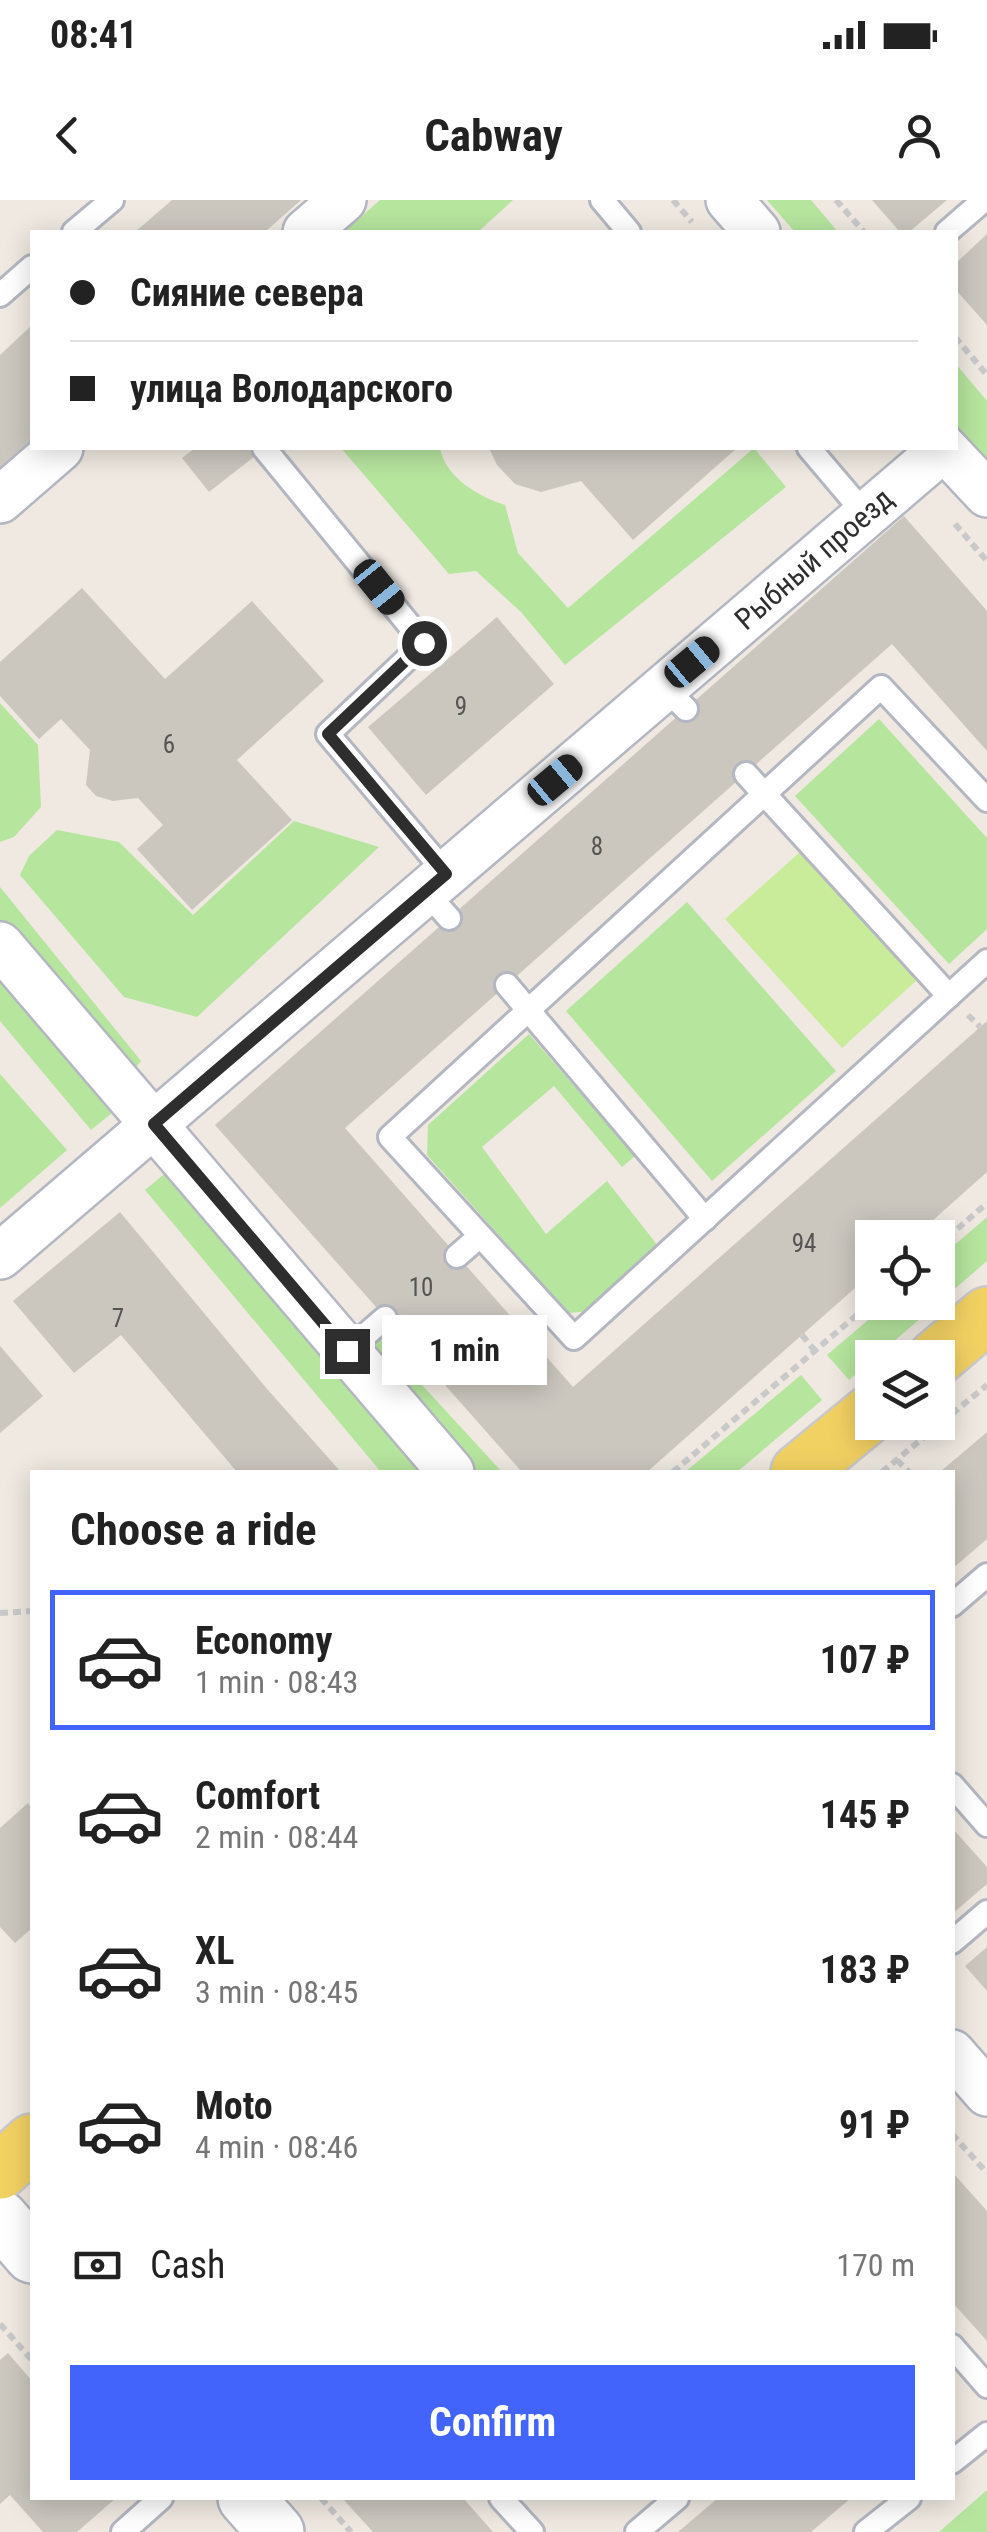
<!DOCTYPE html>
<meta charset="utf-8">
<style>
body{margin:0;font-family:"Roboto Condensed",sans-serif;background:#f2f2f2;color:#222;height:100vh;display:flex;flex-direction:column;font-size:38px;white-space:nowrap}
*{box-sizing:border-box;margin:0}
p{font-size:32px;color:#767676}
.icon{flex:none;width:55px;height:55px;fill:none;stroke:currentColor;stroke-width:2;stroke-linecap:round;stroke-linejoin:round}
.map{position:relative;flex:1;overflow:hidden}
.drawer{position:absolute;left:30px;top:1270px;width:925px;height:1030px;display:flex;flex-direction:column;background:#fff;border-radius:0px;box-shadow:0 5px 25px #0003}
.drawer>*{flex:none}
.top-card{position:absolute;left:30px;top:30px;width:928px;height:220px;border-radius:0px;box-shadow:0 5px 25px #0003;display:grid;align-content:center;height:220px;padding:0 40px;background:#fff}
.buttons{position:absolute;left:855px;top:1020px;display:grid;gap:20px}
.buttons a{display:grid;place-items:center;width:100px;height:100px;border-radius:0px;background:#fff;box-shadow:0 5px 25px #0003;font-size:50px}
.end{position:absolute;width:45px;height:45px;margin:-22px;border:12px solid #2e2e2e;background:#fff;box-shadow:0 0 0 5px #fff}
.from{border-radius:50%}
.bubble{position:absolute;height:70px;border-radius:0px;background:#fff;box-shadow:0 5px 25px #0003;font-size:32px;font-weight:700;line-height:70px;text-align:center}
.car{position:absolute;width:30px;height:60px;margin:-30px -15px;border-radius:12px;box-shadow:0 0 8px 2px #0007;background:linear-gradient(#222 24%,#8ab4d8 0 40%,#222 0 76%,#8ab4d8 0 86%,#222 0)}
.top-card b{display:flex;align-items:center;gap:35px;height:95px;font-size:38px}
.top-card b+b{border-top:2px solid #e0e0e0}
.top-card i{width:25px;height:25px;background:#222}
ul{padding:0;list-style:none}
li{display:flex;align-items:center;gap:30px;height:140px;margin:0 20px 15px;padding:0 20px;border:5px solid transparent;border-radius:0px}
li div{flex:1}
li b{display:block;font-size:38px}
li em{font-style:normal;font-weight:700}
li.current{border-color:#4264fb}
li>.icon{width:90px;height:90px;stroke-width:1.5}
h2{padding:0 40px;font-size:45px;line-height:120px}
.pay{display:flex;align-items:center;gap:25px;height:110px;padding:0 40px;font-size:38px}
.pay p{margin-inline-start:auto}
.cta{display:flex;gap:20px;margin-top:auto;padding:20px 40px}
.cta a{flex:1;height:115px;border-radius:0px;background:#4264fb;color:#fff;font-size:40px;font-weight:700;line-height:115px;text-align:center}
.status{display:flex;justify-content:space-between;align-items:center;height:70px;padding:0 50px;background:#fff;direction:ltr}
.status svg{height:28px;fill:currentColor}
header{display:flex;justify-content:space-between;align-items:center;height:130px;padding:0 40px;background:#fff;font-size:45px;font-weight:700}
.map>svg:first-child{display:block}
</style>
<div class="status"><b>08:41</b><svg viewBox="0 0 49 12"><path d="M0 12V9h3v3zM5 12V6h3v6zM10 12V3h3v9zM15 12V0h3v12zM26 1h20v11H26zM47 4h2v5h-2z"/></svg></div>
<header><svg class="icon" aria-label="back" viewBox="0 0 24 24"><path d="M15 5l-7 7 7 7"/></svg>Cabway<svg class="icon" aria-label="person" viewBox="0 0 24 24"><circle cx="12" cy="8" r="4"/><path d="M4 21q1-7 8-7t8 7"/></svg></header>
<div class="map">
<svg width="987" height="2332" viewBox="0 0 987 2332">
<rect width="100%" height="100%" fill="#efe9e1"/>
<g fill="#b6e59e">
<polygon points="380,0 513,0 478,32 344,32"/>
<polygon points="767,0 811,0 838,32 795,32"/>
<polygon points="955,163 987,201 987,267 955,229"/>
<path d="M341 248H440C445 277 479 297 505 305L518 353 568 408 754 248 786 287 565 465 521 412 476 371 449 374Z"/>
<polygon points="0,503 38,545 41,607 14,637 0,642"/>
<polygon points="879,519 987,638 987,729 949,764 795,596"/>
<polygon points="294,621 379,647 197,817 124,797 20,675 29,656 57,630 119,642 193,715"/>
<polygon points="0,687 141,861 126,880 0,728"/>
<polygon points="687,702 836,871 712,981 566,811"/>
<polygon points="0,764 117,909 91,930 0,821"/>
<polygon points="529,834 635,956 622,967 554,886 482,947 546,1034 607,981 662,1051 591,1111 569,1113 427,955 428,925"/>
<polygon points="0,874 67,950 0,1008"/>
<polygon points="174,966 431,1272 381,1272 145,990"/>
<polygon points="987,1017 987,1061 849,1180 827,1155 888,1103 938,1102 938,1059"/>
<polygon points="377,1136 502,1272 473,1272 363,1151"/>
<polygon points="801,1175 822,1200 737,1272 685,1272"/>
<polygon points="987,2290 987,2332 939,2332"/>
</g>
<polygon fill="#c9ec9a" points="800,652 917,780 842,848 725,719"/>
<g fill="#cbc7bf">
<polygon points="172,0 301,0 265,32 135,32"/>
<polygon points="872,0 947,0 909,32 900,32"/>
<polygon points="987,34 987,125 955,89 955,64"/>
<polygon points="32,125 32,242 0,271 0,155"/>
<polygon points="195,248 248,248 255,256 209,292 182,258"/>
<polygon points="489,248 737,248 633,340 581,281 541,292 515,284 497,265"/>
<polygon points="904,316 987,411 987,551 892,444 345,928 573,1187 987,821 987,972 913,1038 872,1038 872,1073 647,1272 522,1272 215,925"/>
<polygon points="82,388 165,479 252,401 324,481 237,560 292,620 192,710 137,649 163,625 138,598 113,601 96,596 86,585 90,550 61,519 39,539 0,496 0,462"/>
<polygon points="497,417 554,484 426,595 368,527"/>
<polygon points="120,1012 268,1190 341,1272 237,1272 121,1135 74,1173 13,1101"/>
<polygon points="0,1146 43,1196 0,1233"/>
<polygon points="987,1232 987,1339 952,1369 952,1272 940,1272"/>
<polygon points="28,1603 32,1608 32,1728 15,1743 0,1727 0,1628"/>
<polygon points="952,1628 987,1667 987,1684 952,1714"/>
<polygon points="987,1747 987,1791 965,1766"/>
<polygon points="952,1972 987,2011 987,2141 952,2102"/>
<polygon points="8,2153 32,2181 32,2298 116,2298 77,2332 43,2332 10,2295 0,2304 0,2160"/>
<polygon points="342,2298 463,2298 493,2332 373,2332"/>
<polygon points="718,2298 851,2298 811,2332 678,2332"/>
</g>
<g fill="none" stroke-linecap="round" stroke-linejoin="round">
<defs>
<g id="service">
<polyline points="602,0 629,32"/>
<polyline points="74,32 112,0"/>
<polyline points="947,32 984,0"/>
<polyline points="0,95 32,67"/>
<polyline points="264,248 424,443 328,534 446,673"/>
<polyline points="809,248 865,314"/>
<polyline points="664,487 686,509"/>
<polyline points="746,574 949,796"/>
<polyline points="987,600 881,487 390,937 574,1138 987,761"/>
<polyline points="425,691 449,718"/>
<polyline points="507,785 705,1019"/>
<polyline points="457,1056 480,1036"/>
<polyline points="347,1151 385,1118"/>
<polyline points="952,1405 987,1375"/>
<polyline points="952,1585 987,1625"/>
<polyline points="952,1742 987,1712"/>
<polyline points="952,2146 987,2186"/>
<polyline points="952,2262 987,2234"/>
<polyline points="501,2298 532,2332"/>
<polyline points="123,2332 161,2298"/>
<polyline points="637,2332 677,2298"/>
<polyline points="866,2332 909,2298"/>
</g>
<g id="minor">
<polyline points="729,0 757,32"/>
<polyline points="306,32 343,0"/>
<polyline points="0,300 60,248"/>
<polyline points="0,745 451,1272"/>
<polyline points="0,1056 944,248 987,294"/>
<polyline points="952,1853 987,1893"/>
</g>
<g id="tertiary">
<polyline points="0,2018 32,2055"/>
<polyline points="246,2298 276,2332"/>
</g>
<g id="primary">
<polyline points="936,1158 987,1115"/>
<polyline points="799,1272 872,1212"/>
<polyline points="0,1971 32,1942"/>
</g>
</defs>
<use href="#service" stroke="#b4b7c1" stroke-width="28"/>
<use href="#minor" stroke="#b4b7c1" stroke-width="50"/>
<use href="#tertiary" stroke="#b4b7c1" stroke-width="60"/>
<use href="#primary" stroke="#c9c9c9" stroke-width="60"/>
<g stroke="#c9c9c9" stroke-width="6" stroke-dasharray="8 5" stroke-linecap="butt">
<polyline points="673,0 692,22"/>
<polyline points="836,0 864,32"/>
<polyline points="955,137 987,175"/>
<polyline points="955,324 987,361"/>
<polyline points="968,815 980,827"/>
<polyline points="938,1046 987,1003"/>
<polyline points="802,1135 815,1151"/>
<polyline points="897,1260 909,1272"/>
<polyline points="673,1272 872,1102"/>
<polyline points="882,1272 987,1185"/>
<polyline points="0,1413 32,1411"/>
<polyline points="952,1934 987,1973"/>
<polyline points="0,2124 32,2160"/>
<polyline points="321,2298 351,2332"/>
</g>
<use href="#service" stroke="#fff" stroke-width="22"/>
<use href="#minor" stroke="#fff" stroke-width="45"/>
<use href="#tertiary" stroke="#fff" stroke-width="55"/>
<use href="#primary" stroke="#f2d163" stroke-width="55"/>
</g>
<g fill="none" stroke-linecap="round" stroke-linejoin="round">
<polyline stroke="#2e2e2e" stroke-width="12" points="347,1151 154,924 446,674 328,534 424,443"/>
</g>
<g text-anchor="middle" stroke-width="8" stroke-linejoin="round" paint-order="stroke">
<g font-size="25" fill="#555452">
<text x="461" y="515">9</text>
<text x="169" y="553">6</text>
<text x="597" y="655">8</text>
<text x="804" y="1052">94</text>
<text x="421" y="1096">10</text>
<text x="118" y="1127">7</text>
</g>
<g font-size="30" fill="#2e2e2e" stroke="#fff">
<text transform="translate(814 359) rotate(-41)" y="10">Рыбный проезд</text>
</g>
</g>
</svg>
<div class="buttons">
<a><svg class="icon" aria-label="locate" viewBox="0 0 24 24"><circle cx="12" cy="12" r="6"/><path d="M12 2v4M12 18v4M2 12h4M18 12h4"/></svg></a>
<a><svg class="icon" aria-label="layers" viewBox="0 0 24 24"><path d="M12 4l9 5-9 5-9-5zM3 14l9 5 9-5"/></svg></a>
</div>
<i class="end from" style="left:424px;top:443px"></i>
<i class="end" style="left:347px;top:1151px"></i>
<div class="bubble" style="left:382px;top:1115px;width:165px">1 min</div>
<i class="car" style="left:379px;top:387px;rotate:141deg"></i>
<i class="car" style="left:692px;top:462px;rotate:50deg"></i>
<i class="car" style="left:555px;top:580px;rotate:50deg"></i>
<div class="top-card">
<b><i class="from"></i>Сияние севера</b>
<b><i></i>улица Володарского</b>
</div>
<section class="drawer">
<h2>Choose a ride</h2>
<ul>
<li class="current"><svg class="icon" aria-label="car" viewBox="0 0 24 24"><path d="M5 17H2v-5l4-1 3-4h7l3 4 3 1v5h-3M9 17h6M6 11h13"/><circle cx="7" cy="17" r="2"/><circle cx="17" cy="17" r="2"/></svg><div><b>Economy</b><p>1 min · 08:43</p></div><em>107 ₽</em></li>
<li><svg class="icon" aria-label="car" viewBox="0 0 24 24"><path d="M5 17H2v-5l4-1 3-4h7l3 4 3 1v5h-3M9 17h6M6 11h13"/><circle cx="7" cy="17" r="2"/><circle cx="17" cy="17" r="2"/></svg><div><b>Comfort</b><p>2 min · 08:44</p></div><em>145 ₽</em></li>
<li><svg class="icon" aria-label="car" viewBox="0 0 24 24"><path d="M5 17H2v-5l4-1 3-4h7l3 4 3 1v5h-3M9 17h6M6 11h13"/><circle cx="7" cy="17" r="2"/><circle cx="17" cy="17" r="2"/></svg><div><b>XL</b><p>3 min · 08:45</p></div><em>183 ₽</em></li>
<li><svg class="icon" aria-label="car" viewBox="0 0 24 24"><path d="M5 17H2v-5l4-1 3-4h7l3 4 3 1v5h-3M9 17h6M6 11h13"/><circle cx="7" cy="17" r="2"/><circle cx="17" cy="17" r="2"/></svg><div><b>Moto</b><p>4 min · 08:46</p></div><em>91 ₽</em></li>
</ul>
<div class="pay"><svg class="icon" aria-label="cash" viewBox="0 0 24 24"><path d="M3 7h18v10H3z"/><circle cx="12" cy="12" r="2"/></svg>Cash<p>170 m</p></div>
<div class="cta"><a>Confirm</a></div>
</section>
</div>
